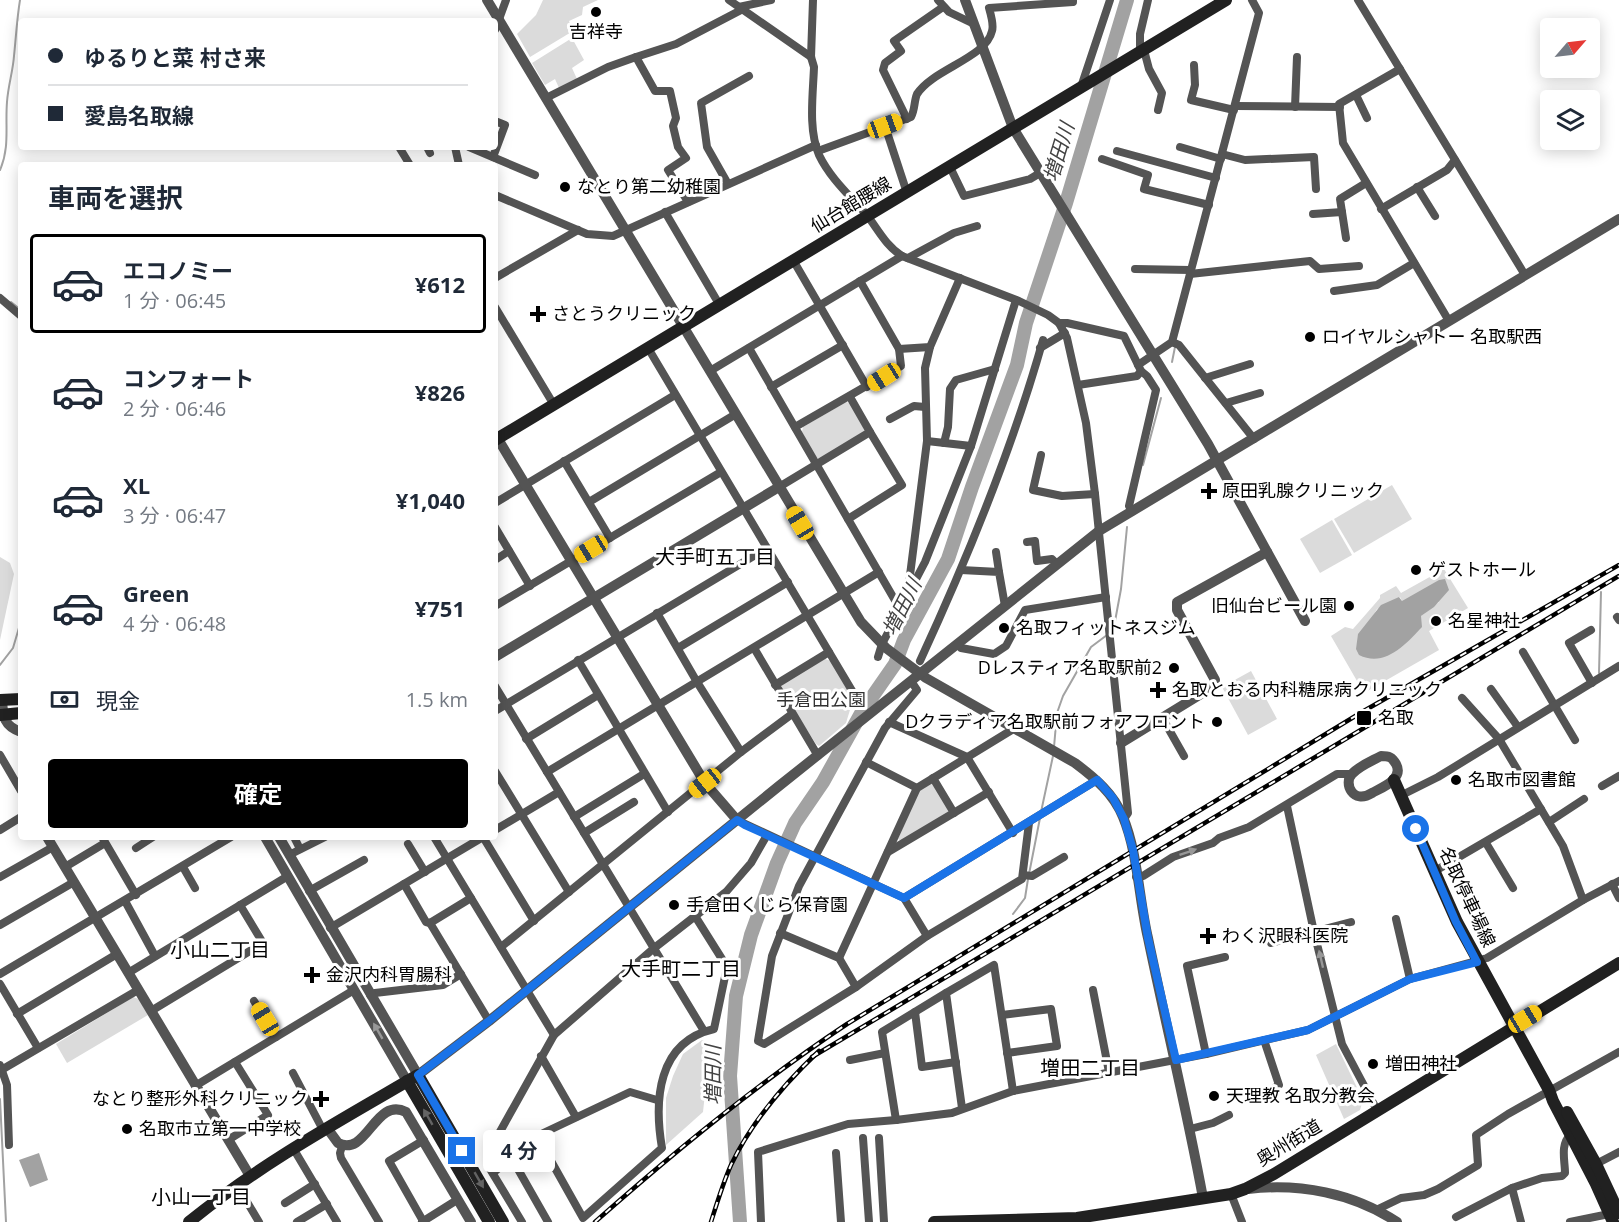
<!DOCTYPE html>
<html lang="ja">
<meta charset="utf-8">
<style>
body{margin:0;font-family:"Open Sans","Noto Sans JP",sans-serif;background:#f6f6f7;color:#1f2937;height:100vh;display:flex;flex-direction:column;font-size:22px;white-space:nowrap}
*{box-sizing:border-box;margin:0}
p{font-size:20px;color:#747a83}
.icon{flex:none;width:33px;height:33px;fill:none;stroke:currentColor;stroke-width:2;stroke-linecap:round;stroke-linejoin:round}
.map{position:relative;flex:1;overflow:hidden}
.sheet{position:absolute;left:18px;top:162px;width:480px;height:678px;display:flex;flex-direction:column;background:#fff;border-radius:6px;box-shadow:0 3px 15px #0003}
.sheet>*{flex:none}
.hud{position:absolute;left:18px;top:18px;width:480px;height:132px;border-radius:6px;box-shadow:0 3px 15px #0003;display:grid;align-content:center;height:132px;padding:0 30px;background:#fff}
.needle{width:39px;rotate:62deg}
.buttons{position:absolute;left:1540px;top:18px;display:grid;gap:12px}
.buttons a{display:grid;place-items:center;width:60px;height:60px;border-radius:6px;background:#fff;box-shadow:0 3px 15px #0003;font-size:30px}
.end{position:absolute;width:27px;height:27px;margin:-14px;border:8px solid #1a73e8;background:#fff;box-shadow:0 0 0 3px #fff}
.from{border-radius:50%}
.bubble{position:absolute;height:42px;border-radius:6px;background:#fff;box-shadow:0 3px 15px #0003;font-size:20px;font-weight:700;line-height:42px;text-align:center}
.car{position:absolute;width:18px;height:36px;margin:-18px -9px;border-radius:8px;box-shadow:0 0 4px 2px #0007;background:linear-gradient(#f5c518 24%,#345 0 40%,#f5c518 0 76%,#345 0 86%,#f5c518 0)}
.hud b{display:flex;align-items:center;gap:21px;height:57px;font-size:22px}
.hud b+b{border-top:2px solid #e0e1e3}
.hud i{width:15px;height:15px;background:#1f2937}
ul{padding:0;list-style:none}
li{display:flex;align-items:center;gap:18px;height:99px;margin:0 12px 9px;padding:0 18px;border:3px solid transparent;border-radius:6px}
li div{flex:1}
li b{display:block;font-size:22px}
li em{font-style:normal;font-weight:700}
li.selected{border-color:#000}
li>.icon{width:54px;height:54px;stroke-width:1.5}
h2{padding:0 30px;font-size:27px;line-height:72px}
.pay{display:flex;align-items:center;gap:15px;height:66px;padding:0 30px;font-size:22px}
.pay p{margin-inline-start:auto}
.primary-button{display:flex;gap:12px;margin-top:auto;padding:12px 30px}
.primary-button a{flex:1;height:69px;border-radius:6px;background:#000;color:#fff;font-size:24px;font-weight:700;line-height:69px;text-align:center}
.map>svg:first-child{display:block}
</style>
<div class="map">
<svg width="1619" height="1222" viewBox="0 0 1619 1222">
<rect width="100%" height="100%" fill="#fff"/>
<g fill="#dbdbdb" fill-rule="evenodd">
<polygon points="543,0 598,0 583,7 582,15 569,21 573,31 530,57 517,34 536,15"/>
<polygon points="572,38 584,60 572,68 577,79 559,88 555,79 545,85 532,63"/>
<polygon points="846,402 850,403 865,431 820,459 815,457 802,432 803,427"/>
<polygon points="1392,485 1412,519 1354,553 1334,519"/>
<polygon points="1332,520 1352,555 1320,573 1300,539"/>
<polygon points="0,557 10,563 14,574 0,640"/>
<path d="M1444 569 1468 608 1429 631 1439 650 1364 693 1331 636 1345 627 1353 629 1380 598V595L1396 586 1401 593ZM1400 597 1402 601 1439 602 1421 616H1373L1377 609Z"/>
<polygon points="825,659 831,661 853,700 846,723 819,746 816,744 782,691 782,684"/>
<polygon points="1251,671 1277,719 1248,735 1222,687"/>
<polygon points="931,783 935,784 948,809 948,814 901,841 898,839 919,790"/>
<polygon points="133,997 139,999 148,1015 67,1063 56,1044"/>
<polygon points="702,1040 710,1043 710,1047 703,1112 666,1145 666,1098 673,1076 683,1054"/>
<polygon points="1336,1044 1363,1100 1360,1110 1344,1119 1316,1055"/>
</g>
<g fill="#a2a2a2">
<path d="M1445 579 1449 590 1434 607 1421 616 1422 627C1406 644 1385 668 1359 655L1356 649 1358 634 1381 605 1399 597 1402 601 1439 580Z"/>
<polygon points="39,1153 48,1180 30,1187 19,1160"/>
</g>
<g fill="none" stroke-linecap="round" stroke-linejoin="round">
<g stroke="#a2a2a2" stroke-width="2">
<path d="M0 170C10 147 5 126 7 102 8 86 13 71 14 56 16 37 17 18 20 0"/>
<polyline points="11,302 21,310"/>
<polyline points="1172,362 1175,347"/>
<polyline points="1143,465 1161,398"/>
<polyline points="1113,632 1121,589 1127,527"/>
<polyline points="0,665 13,648 21,621"/>
<polyline points="1599,673 1601,592"/>
<polyline points="1054,747 1057,713 1063,696 1091,647 1107,635"/>
<polyline points="1041,812 1053,756"/>
<polyline points="1029,874 1040,818"/>
<polyline points="1013,914 1025,898 1028,879"/>
<polyline points="0,1099 6,1222"/>
</g>
<polyline stroke="#a2a2a2" stroke-width="14" points="740,1222 730,1076 736,996 751,935 777,863 795,823 823,782 863,710 895,664 904,640 948,559 972,487 1017,365 1026,323 1066,203 1127,0"/>
<g stroke="#545454" stroke-width="8">
<polyline points="729,0 811,57"/>
<path d="M813 0 811 57 814 67C813 95 808 129 819 155 830 178 850 196 866 214 878 229 885 245 902 256L1019 301 1048 315 1059 323 1067 338 1086 423 1095 494 1128 813 1124 819"/>
<polyline points="938,0 949,12 974,24"/>
<polyline points="1358,0 1525,275"/>
<polyline points="739,7 771,0"/>
<polyline points="495,30 506,0"/>
<polyline points="1144,50 1149,69 1162,93 1158,110"/>
<polyline points="1140,52 1140,34 1148,0"/>
<polyline points="636,57 676,44 743,9"/>
<polyline points="1194,65 1195,85 1191,100 1234,110"/>
<polyline points="1400,69 1339,104 1343,143 1449,321"/>
<polyline points="1081,87 1110,0"/>
<polyline points="1356,95 1367,118"/>
<polyline points="546,98 608,67 636,57 655,91 670,91 676,118 673,126 678,147 686,158 668,170 688,202"/>
<polyline points="1235,106 1340,107"/>
<polyline points="1295,107 1297,57"/>
<polyline points="907,119 883,70 885,63 901,51 894,41 943,7"/>
<polyline points="885,126 907,193"/>
<polyline points="399,147 410,165"/>
<polyline points="427,147 430,153"/>
<polyline points="455,147 459,165"/>
<polyline points="469,147 535,175"/>
<polyline points="1180,147 1221,159"/>
<path d="M818 151 911 117C915 110 914 101 917 94 933 69 986 58 992 31 994 25 991 15 989 8L1073 2V0"/>
<polyline points="1117,151 1216,178"/>
<polyline points="1222,154 1245,160 1314,157 1316,189"/>
<polyline points="493,157 505,125 495,121"/>
<polyline points="1102,159 1148,175 1144,189 1209,205"/>
<polyline points="950,167 964,196 1030,179 1040,173"/>
<polyline points="728,184 707,147 701,103 749,76"/>
<polyline points="1417,187 1435,216"/>
<polyline points="495,195 587,234 613,236 816,145"/>
<polyline points="1381,209 1447,170 1455,160"/>
<polyline points="665,212 719,304"/>
<polyline points="1313,214 1342,212"/>
<polyline points="1346,238 1340,199 1366,183"/>
<polyline points="908,258 954,233 977,226"/>
<polyline points="793,260 867,387"/>
<polyline points="1135,269 1190,270"/>
<polyline points="1190,274 1310,261 1319,269 1359,266"/>
<polyline points="495,278 578,230"/>
<polyline points="860,281 899,349"/>
<polyline points="1334,291 1377,285 1414,263"/>
<polyline points="0,298 21,316"/>
<polyline points="495,307 554,405"/>
<polyline points="1059,323 1067,323 1124,336 1141,371 1147,376 1156,390 1129,506 1132,512"/>
<polyline points="1172,342 1179,345 1254,439"/>
<polyline points="648,348 857,699"/>
<polyline points="749,348 900,609"/>
<polyline points="1040,348 1065,333"/>
<polyline points="1138,365 1172,342 1259,13 1252,0"/>
<polyline points="710,371 902,256"/>
<polyline points="1205,378 1250,364"/>
<polyline points="1078,385 1137,376 1141,371"/>
<polyline points="771,387 843,345"/>
<polyline points="1226,403 1260,393"/>
<polyline points="890,419 914,406 925,407"/>
<polyline points="795,427 901,366 899,349 930,347 960,278"/>
<polyline points="927,441 971,446"/>
<polyline points="944,443 948,427 950,389 956,380 995,369"/>
<polyline points="1041,455 1033,490 1062,496 1095,494"/>
<polyline points="564,461 610,538"/>
<polyline points="779,487 870,432 850,397"/>
<polyline points="589,502 736,414"/>
<polyline points="495,503 675,395"/>
<polyline points="848,519 902,485 870,432"/>
<polyline points="495,527 530,586"/>
<polyline points="1027,542 1035,541 1037,561 1052,559 1057,564"/>
<polyline points="996,552 999,572"/>
<polyline points="495,560 509,551"/>
<polyline points="961,570 999,572 1005,606"/>
<polyline points="908,591 927,441 925,368 930,347"/>
<polyline points="495,606 721,472"/>
<polyline points="657,613 697,682 741,752"/>
<polyline points="1617,617 1619,620"/>
<polyline points="1591,630 1569,643 1592,683"/>
<polyline points="958,644 961,648 994,654 1006,646 1025,610 1106,597"/>
<polyline points="678,648 788,582"/>
<polyline points="754,648 818,756"/>
<polyline points="1523,652 1575,740"/>
<polyline points="878,657 882,644 925,562 971,446 1016,300"/>
<polyline points="578,660 668,812"/>
<path d="M920 661C968 557 1012 450 1043 340"/>
<polyline points="911,681 917,690 885,728 799,886 772,956 758,1041 764,1044 856,987 927,936 1022,879 1029,823"/>
<polyline points="775,685 829,652"/>
<polyline points="495,686 704,1031"/>
<polyline points="1491,689 1518,727"/>
<polyline points="1462,698 1499,739 1563,846 1583,900"/>
<polyline points="495,711 767,548"/>
<polyline points="1163,719 1184,756"/>
<polyline points="889,722 967,757 1013,833"/>
<polyline points="526,739 598,695"/>
<polyline points="0,755 21,791"/>
<polyline points="866,762 917,788"/>
<polyline points="495,771 569,892"/>
<polyline points="547,772 879,572"/>
<polyline points="933,778 954,813"/>
<polyline points="1602,786 1619,776"/>
<polyline points="1402,795 1438,777 1619,666"/>
<polyline points="1287,806 1314,932 1342,1044 1377,1110"/>
<polyline points="574,817 644,774"/>
<polyline points="737,820 904,898 1097,780"/>
<polyline points="1549,822 1584,799"/>
<polyline points="0,830 21,817"/>
<polyline points="495,830 559,792"/>
<polyline points="584,833 634,802"/>
<polyline points="102,837 136,895"/>
<polyline points="294,837 300,849"/>
<polyline points="434,837 554,1035"/>
<polyline points="483,837 534,921"/>
<polyline points="1486,843 1513,888"/>
<polyline points="408,844 425,872"/>
<polyline points="136,848 153,837"/>
<polyline points="888,852 989,792"/>
<polyline points="289,855 325,837"/>
<polyline points="65,867 105,843"/>
<polyline points="183,867 195,888"/>
<polyline points="1435,871 1541,809"/>
<polyline points="1023,875 1032,876 1064,857"/>
<polyline points="0,877 53,847"/>
<polyline points="1136,877 1143,876 1173,857 1213,843 1219,838 1249,827 1337,774 1352,774"/>
<polyline points="404,884 426,922 430,923"/>
<polyline points="1612,884 1619,898"/>
<polyline points="309,891 364,860"/>
<polyline points="471,898 430,923 489,1021"/>
<polyline points="904,898 927,936"/>
<polyline points="125,901 155,956"/>
<polyline points="1396,919 1410,979"/>
<polyline points="0,925 74,882"/>
<polyline points="330,928 483,837"/>
<polyline points="780,933 839,958 856,987"/>
<polyline points="1271,943 1351,922"/>
<polyline points="501,947 741,752 792,714"/>
<polyline points="839,958 917,788 1015,728"/>
<polyline points="128,973 288,876"/>
<polyline points="0,974 231,837"/>
<polyline points="0,984 38,1048"/>
<polyline points="1093,990 1109,1072"/>
<polyline points="370,995 375,993 443,985 461,974"/>
<polyline points="254,1001 276,1037"/>
<polyline points="151,1011 263,943 240,905"/>
<polyline points="915,1012 922,1067 956,1062"/>
<polyline points="17,1014 117,954"/>
<polyline points="1002,1015 1051,1009 1057,1046 1007,1053"/>
<polyline points="1206,1054 1187,966 1225,957"/>
<polyline points="541,1056 576,1117"/>
<polyline points="850,1060 885,1053"/>
<polyline points="0,1065 7,1085 9,1145"/>
<polyline points="3,1069 138,990"/>
<polyline points="293,1073 323,1130"/>
<polyline points="195,1086 354,990"/>
<polyline points="1257,1099 1279,1085 1264,1040"/>
<polyline points="962,1108 946,993 994,965 1013,1091"/>
<polyline points="896,1120 882,1032 946,993"/>
<polyline points="1190,1129 1213,1123 1229,1115"/>
<path d="M537 1136 583 1218 662 1148C654 1101 657 1042 714 1029L727 967 695 916"/>
<polyline points="863,1138 869,1222"/>
<polyline points="879,1138 884,1222"/>
<polyline points="228,1140 268,1115 235,1062"/>
<polyline points="342,1146 340,1153 341,1158 379,1222"/>
<polyline points="293,1148 337,1222"/>
<polyline points="836,1153 841,1222"/>
<polyline points="511,1157 548,1222"/>
<polyline points="1596,1164 1619,1152"/>
<polyline points="493,1173 537,1136 630,1092 657,1100"/>
<polyline points="237,1185 259,1222"/>
<polyline points="1231,1194 1242,1222"/>
<polyline points="285,1203 315,1184"/>
<polyline points="1376,1210 1401,1198 1424,1195 1438,1189 1478,1165 1476,1135 1508,1114 1619,1052"/>
<polyline points="1456,1217 1512,1188"/>
<polyline points="423,1221 389,1161 424,1140"/>
<polyline points="297,1222 327,1204"/>
<polyline points="422,1222 457,1200"/>
<polyline points="522,1222 487,1164 487,1155 554,1035 653,949 726,892 751,863 767,835"/>
<polyline points="761,1222 758,1152 848,1124 896,1120 952,1113 1013,1091 1206,1054 1308,1030 1410,979 1487,958 1583,900 1619,881"/>
<path d="M1521 1222 1512 1188 1542 1178 1562 1176 1565 1173C1565 1161 1560 1145 1570 1135"/>
<polyline points="1570,1222 1614,1213"/>
</g>
<g stroke="#545454" stroke-width="10">
<path d="M487 0 861 622 886 648 926 678 1075 763C1095 778 1114 794 1123 817 1138 853 1139 900 1148 938 1166 1025 1187 1111 1203 1198"/>
<polyline points="965,0 1013,128 1208,444 1305,621"/>
<polyline points="498,439 705,783 737,820"/>
<polyline points="495,657 779,487"/>
<path d="M2 700C3 717 4 726 21 732"/>
<polyline points="1121,743 1214,686 1215,680 1177,610 1177,602 1267,552"/>
<path d="M1381 756C1389 756 1392 757 1396 764 1404 779 1383 787 1372 793 1353 805 1343 783 1352 774 1359 766 1372 761 1381 756Z"/>
<polyline points="47,837 250,1176"/>
<polyline points="265,837 407,1081"/>
<polyline points="279,837 418,1075 489,1021 779,786 1099,531 1619,219"/>
<path d="M327 1128 338 1143C367 1158 375 1096 406 1112L471 1222"/>
<path d="M1248 1189C1300 1183 1353 1193 1397 1222"/>
</g>
<g stroke="#212121" stroke-width="12">
<polyline points="495,440 1226,0"/>
<polyline points="0,700 21,699"/>
<polyline points="0,715 21,713"/>
<polyline points="1394,780 1457,922 1549,1090 1553,1101 1596,1184 1613,1222"/>
<polyline points="407,1081 489,1222"/>
<polyline points="1567,1112 1596,1164 1619,1213"/>
<path d="M189 1222C260 1164 339 1121 418 1075L503 1222"/>
<polyline points="934,1222 1077,1218 1231,1194 1245,1189 1274,1174 1619,963"/>
</g>
<defs>
<g id="rail">
<polyline points="812,1057 1619,576"/>
<path d="M595 1222C675 1151 758 1083 847 1024L1362 712 1619 565"/>
<path d="M711 1222C717 1203 723 1183 731 1165 752 1121 784 1084 819 1051"/>
</g>
</defs>
<use href="#rail" stroke="#000" stroke-width="4.5"/>
<use href="#rail" stroke="#fff" stroke-width="2" stroke-dasharray="7" stroke-linecap="butt"/>
</g>
<defs><path id="oneway-solid" d="M-6-.8H1V-3.2L6.5 0L1 3.2V.8H-6Z" transform="scale(1.5)"/></defs>
<g fill="#989898">
<use href="#oneway-solid" transform="translate(1188 852) rotate(-19)"/>
<use href="#oneway-solid" transform="translate(1321 959) rotate(-103)"/>
<use href="#oneway-solid" transform="translate(378 1031) rotate(-120)"/>
</g>
<g fill="#646464">
<use href="#oneway-solid" transform="translate(428 1117) rotate(-120)"/>
<use href="#oneway-solid" transform="translate(479 1180) rotate(60)"/>
</g>
<g fill="none" stroke-linecap="round" stroke-linejoin="round">
<polyline stroke="#1a73e8" stroke-width="8" points="462,1151 418,1075 489,1021 737,820 745,825 904,898 1097,780 1113,798 1124,819 1133,850 1148,938 1176,1060 1308,1030 1410,979 1477,962 1456,922 1416,829"/>
</g>
<g fill="#000" stroke="#fff" stroke-width="2">
<circle cx="596" cy="12" r="6"/>
<circle cx="565" cy="187" r="6"/>
<path d="M535 305h6v6h6v6h-6v6h-6v-6h-6v-6h6z"/>
<circle cx="1310" cy="337" r="6"/>
<path d="M1206 482h6v6h6v6h-6v6h-6v-6h-6v-6h6z"/>
<circle cx="1416" cy="570" r="6"/>
<circle cx="1349" cy="606" r="6"/>
<circle cx="1436" cy="621" r="6"/>
<circle cx="1004" cy="628" r="6"/>
<circle cx="1174" cy="668" r="6"/>
<path d="M1155 681h6v6h6v6h-6v6h-6v-6h-6v-6h6z"/>
<rect x="1356" y="710" width="16" height="16" rx="3"/>
<circle cx="1217" cy="722" r="6"/>
<circle cx="1456" cy="780" r="6"/>
<circle cx="674" cy="905" r="6"/>
<path d="M1205 927h6v6h6v6h-6v6h-6v-6h-6v-6h6z"/>
<path d="M309 966h6v6h6v6h-6v6h-6v-6h-6v-6h6z"/>
<circle cx="1373" cy="1064" r="6"/>
<circle cx="1214" cy="1096" r="6"/>
<path d="M318 1090h6v6h6v6h-6v6h-6v-6h-6v-6h6z"/>
<circle cx="127" cy="1129" r="6"/>
</g>
<g text-anchor="middle" stroke-width="6" stroke-linejoin="round" paint-order="stroke">
<g font-size="18" fill="#000" stroke="#fff" text-anchor="start">
<text x="596" y="38" text-anchor="middle">吉祥寺</text>
<text x="577" y="193">なとり第二幼稚園</text>
<text x="552" y="320">さとうクリニック</text>
<text x="1322" y="343">ロイヤルシャトー 名取駅西</text>
<text x="1222" y="497">原田乳腺クリニック</text>
<text x="1428" y="576">ゲストホール</text>
<text x="1337" y="612" text-anchor="end">旧仙台ビール園</text>
<text x="1448" y="627">名星神社</text>
<text x="1016" y="634">名取フィットネスジム</text>
<text x="1162" y="674" text-anchor="end">Dレスティア名取駅前2</text>
<text x="1172" y="696">名取とおる内科糖尿病クリニック</text>
<text x="1378" y="724">名取</text>
<text x="1205" y="728" text-anchor="end">Dクラディア名取駅前フォアフロント</text>
<text x="1468" y="786">名取市図書館</text>
<text x="686" y="911">手倉田くじら保育園</text>
<text x="1222" y="942">わく沢眼科医院</text>
<text x="326" y="981">金沢内科胃腸科</text>
<text x="1385" y="1070">増田神社</text>
<text x="1226" y="1102">天理教 名取分教会</text>
<text x="308" y="1105" text-anchor="end">なとり整形外科クリニック</text>
<text x="139" y="1135">名取市立第一中学校</text>
</g>
<g font-size="18" fill="#000" stroke="#fff">
<text transform="translate(851 205) rotate(-31)" y="6">仙台館腰線</text>
<text transform="translate(1467 897) rotate(65)" y="6">名取停車場線</text>
<text transform="translate(1289 1143) rotate(-31)" y="6">奥州街道</text>
</g>
<g font-size="18" fill="#323232" stroke="#fff">
<text x="821" y="706">手倉田公園</text>
</g>
<g font-size="20" font-style="italic" fill="#434343" stroke="#fff">
<text transform="translate(1059 152) rotate(-73)" y="7">増田川</text>
<text transform="translate(902 607) rotate(-63)" y="7">増田川</text>
<text transform="translate(713 1075) rotate(-90)" y="7">増田川</text>
</g>
<g font-size="20" fill="#000" stroke="#fff">
<text x="715" y="564">大手町五丁目</text>
<text x="220" y="957">小山二丁目</text>
<text x="681" y="976">大手町二丁目</text>
<text x="1090" y="1075">増田二丁目</text>
<text x="201" y="1204">小山一丁目</text>
</g>
</g>
</svg>
<div class="buttons">
<a><svg class="needle" viewBox="-14 -14 28 28"><path d="M0-13l5 13h-10z" fill="#e53935"/><path d="M0 13l5-13h-10z" fill="#747a83"/></svg></a>
<a><svg class="icon" aria-label="layers" viewBox="0 0 24 24"><path d="M12 4l9 5-9 5-9-5zM3 14l9 5 9-5"/></svg></a>
</div>
<i class="end from" style="left:1416px;top:829px"></i>
<i class="end" style="left:462px;top:1151px"></i>
<div class="bubble" style="left:483px;top:1130px;width:72px">4 分</div>
<i class="car" style="left:885px;top:126px;rotate:70deg"></i>
<i class="car" style="left:884px;top:377px;rotate:238deg"></i>
<i class="car" style="left:800px;top:523px;rotate:329deg"></i>
<i class="car" style="left:591px;top:549px;rotate:239deg"></i>
<i class="car" style="left:705px;top:783px;rotate:232deg"></i>
<i class="car" style="left:265px;top:1019px;rotate:329deg"></i>
<i class="car" style="left:1525px;top:1019px;rotate:59deg"></i>
<div class="hud">
<b><i class="from"></i>ゆるりと菜 村さ来</b>
<b><i></i>愛島名取線</b>
</div>
<section class="sheet">
<h2>車両を選択</h2>
<ul>
<li class="selected"><svg class="icon" aria-label="car" viewBox="0 0 24 24"><path d="M5 17H2v-5l4-1 3-4h7l3 4 3 1v5h-3M9 17h6M6 11h13"/><circle cx="7" cy="17" r="2"/><circle cx="17" cy="17" r="2"/></svg><div><b>エコノミー</b><p>1 分 · 06:45</p></div><em>¥612</em></li>
<li><svg class="icon" aria-label="car" viewBox="0 0 24 24"><path d="M5 17H2v-5l4-1 3-4h7l3 4 3 1v5h-3M9 17h6M6 11h13"/><circle cx="7" cy="17" r="2"/><circle cx="17" cy="17" r="2"/></svg><div><b>コンフォート</b><p>2 分 · 06:46</p></div><em>¥826</em></li>
<li><svg class="icon" aria-label="car" viewBox="0 0 24 24"><path d="M5 17H2v-5l4-1 3-4h7l3 4 3 1v5h-3M9 17h6M6 11h13"/><circle cx="7" cy="17" r="2"/><circle cx="17" cy="17" r="2"/></svg><div><b>XL</b><p>3 分 · 06:47</p></div><em>¥1,040</em></li>
<li><svg class="icon" aria-label="car" viewBox="0 0 24 24"><path d="M5 17H2v-5l4-1 3-4h7l3 4 3 1v5h-3M9 17h6M6 11h13"/><circle cx="7" cy="17" r="2"/><circle cx="17" cy="17" r="2"/></svg><div><b>Green</b><p>4 分 · 06:48</p></div><em>¥751</em></li>
</ul>
<div class="pay"><svg class="icon" aria-label="cash" viewBox="0 0 24 24"><path d="M3 7h18v10H3z"/><circle cx="12" cy="12" r="2"/></svg>現金<p>1.5 km</p></div>
<div class="primary-button"><a>確定</a></div>
</section>
</div>
